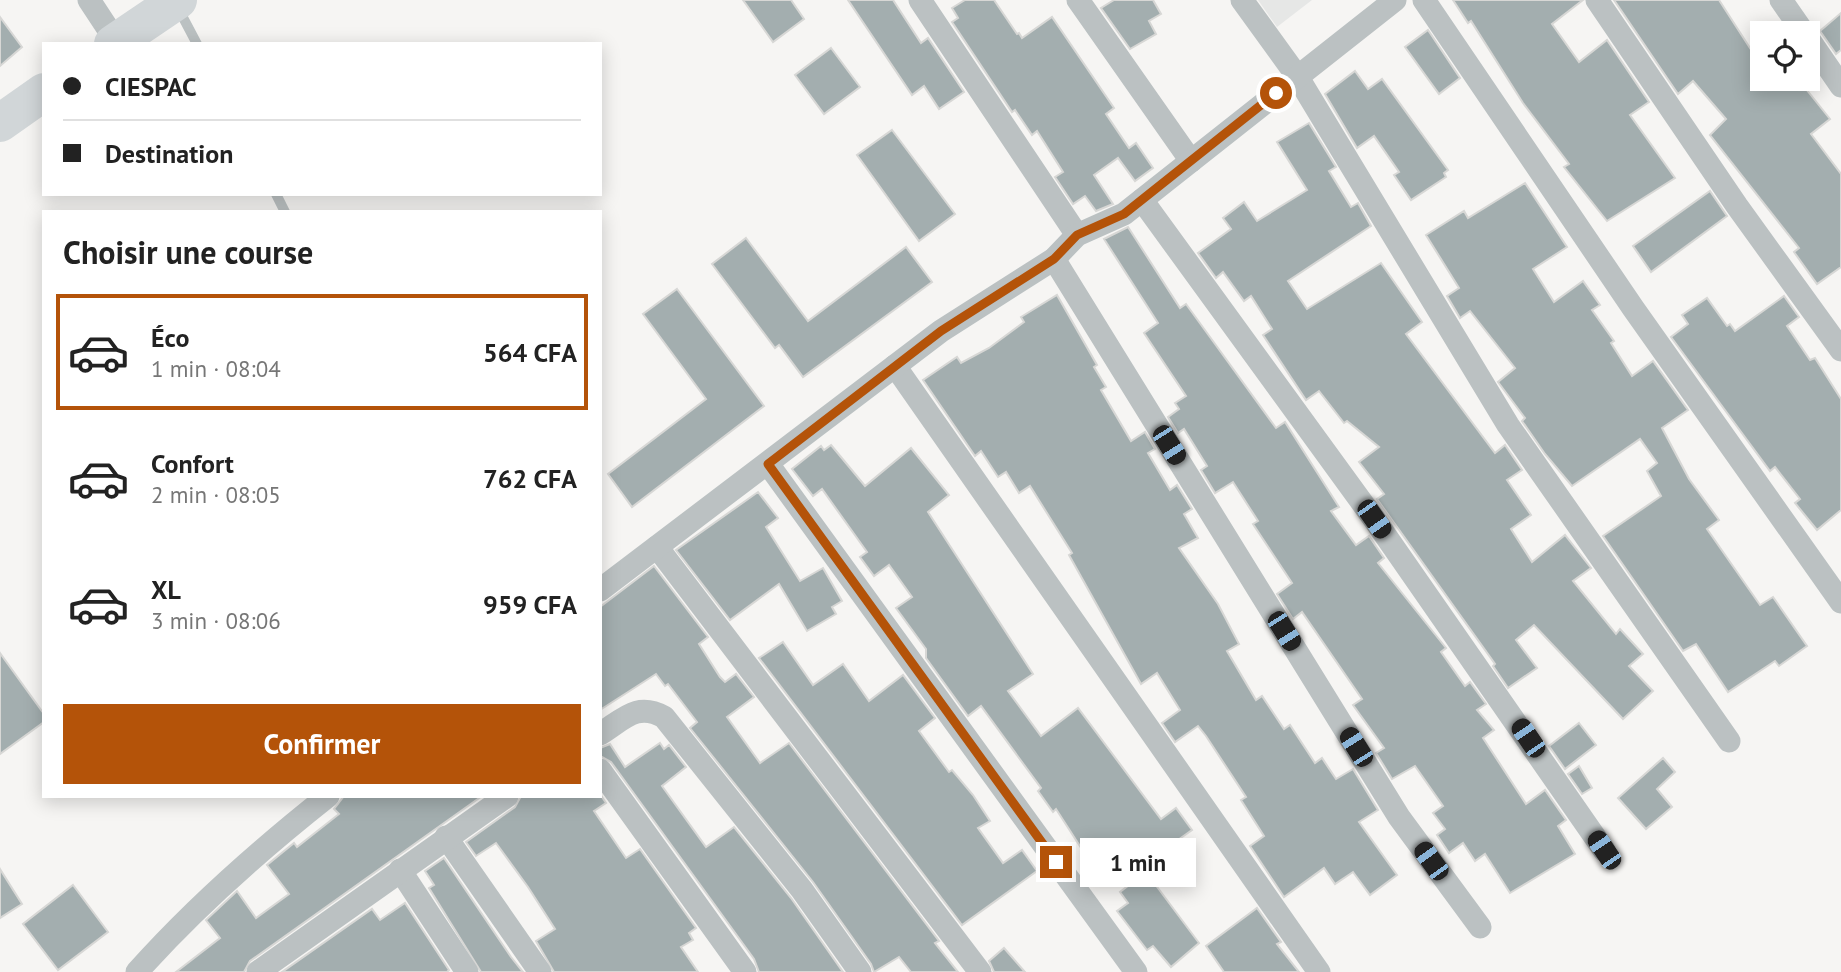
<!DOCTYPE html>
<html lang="fr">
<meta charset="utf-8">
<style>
body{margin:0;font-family:"PT Sans",sans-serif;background:#f2f2f2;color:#222;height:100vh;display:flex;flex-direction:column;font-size:26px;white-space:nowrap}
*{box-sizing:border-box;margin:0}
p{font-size:23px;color:#767676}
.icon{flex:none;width:38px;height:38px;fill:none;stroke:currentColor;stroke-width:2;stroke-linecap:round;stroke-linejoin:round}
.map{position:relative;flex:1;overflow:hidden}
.panel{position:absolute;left:42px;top:210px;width:560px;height:588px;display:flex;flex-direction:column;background:#fff;border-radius:0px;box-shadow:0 4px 18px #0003}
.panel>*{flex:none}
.guide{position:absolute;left:42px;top:42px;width:560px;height:154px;border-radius:0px;box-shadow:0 4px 18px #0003;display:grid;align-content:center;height:154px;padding:0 21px;background:#fff}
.buttons{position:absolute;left:1750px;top:21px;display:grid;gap:14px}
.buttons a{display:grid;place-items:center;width:70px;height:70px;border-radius:0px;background:#fff;box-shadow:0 4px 18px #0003;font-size:35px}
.end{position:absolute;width:32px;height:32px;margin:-16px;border:9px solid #b45309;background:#fff;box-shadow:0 0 0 4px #fff}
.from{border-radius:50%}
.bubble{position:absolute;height:49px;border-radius:0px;background:#fff;box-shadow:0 4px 18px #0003;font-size:23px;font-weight:700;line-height:49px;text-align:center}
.car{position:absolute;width:21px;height:42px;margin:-21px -10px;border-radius:9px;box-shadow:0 0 5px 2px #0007;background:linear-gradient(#222 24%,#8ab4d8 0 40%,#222 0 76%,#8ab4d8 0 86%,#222 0)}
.guide b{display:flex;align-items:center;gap:24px;height:66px;font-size:26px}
.guide b+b{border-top:2px solid #e0e0e0}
.guide i{width:18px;height:18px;background:#222}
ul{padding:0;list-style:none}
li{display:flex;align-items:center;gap:21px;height:116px;margin:0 14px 10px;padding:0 7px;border:4px solid transparent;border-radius:0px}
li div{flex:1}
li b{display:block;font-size:26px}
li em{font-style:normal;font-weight:700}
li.selected{border-color:#b45309}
li>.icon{width:63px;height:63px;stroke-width:1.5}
h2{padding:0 21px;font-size:32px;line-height:84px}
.button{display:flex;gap:14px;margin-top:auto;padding:14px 21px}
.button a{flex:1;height:80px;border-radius:0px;background:#b45309;color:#fff;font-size:28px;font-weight:700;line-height:80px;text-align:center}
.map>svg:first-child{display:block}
</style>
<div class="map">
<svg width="1841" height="972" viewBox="0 0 1841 972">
<rect width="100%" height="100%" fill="#f6f5f3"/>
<polygon fill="#e6e7e6" points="1258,0 1312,0 1277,27"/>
<g fill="#a3aeaf" stroke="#d7d7d5" stroke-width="2">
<polygon points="743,0 791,0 804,19 773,42"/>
<polygon points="848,0 893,0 921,43 928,38 964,92 939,109 924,86 912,95"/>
<polygon points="965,0 994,0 1017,34 1019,33 1022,38 1052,17 1114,108 1106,114 1129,148 1136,143 1153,168 1135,181 1118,158 1094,175 1113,204 1096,211 1085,196 1073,204 1055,177 1063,172 1037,131 1032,135 1015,110 1012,112 952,22 958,18 952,8"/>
<polygon points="1114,0 1153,0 1161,14 1149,21 1156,34 1130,49 1101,8"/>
<polygon points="1453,0 1583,0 1552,24 1579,62 1607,40 1649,102 1630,115 1675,178 1607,221 1564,167 1569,164 1523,103 1471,21 1468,23"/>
<polygon points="1614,0 1719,0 1750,48 1762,38 1762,79 1798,79 1830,119 1811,134 1841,174 1841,267 1817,284 1794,252 1799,248 1710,135 1726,119 1693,81 1678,94"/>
<polygon points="1841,13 1841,50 1836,54 1820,31"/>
<polygon points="0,17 22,47 0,66"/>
<polygon points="1428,30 1460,78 1439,94 1405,47"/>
<polygon points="831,48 860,87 824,114 795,75"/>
<polygon points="1355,71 1368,89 1382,79 1448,170 1444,173 1446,177 1411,200 1394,175 1399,172 1374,136 1357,148 1325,94"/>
<polygon points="1309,123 1336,167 1329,171 1351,207 1358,203 1371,226 1288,281 1307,309 1381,263 1422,322 1406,334 1495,453 1505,445 1522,470 1507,480 1531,515 1511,529 1532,562 1565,535 1591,568 1573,581 1616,634 1620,629 1643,654 1629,666 1653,691 1623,719 1534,625 1516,640 1537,668 1508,688 1493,666 1495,664 1377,499 1384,494 1359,462 1379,447 1347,421 1344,423 1319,391 1306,400 1263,335 1272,329 1251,296 1244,301 1223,272 1216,278 1198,253 1231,229 1223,218 1244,202 1257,221 1307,190 1277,142"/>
<polygon points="892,130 955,214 919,241 857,155"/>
<polygon points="1525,183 1567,247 1533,269 1554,302 1583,281 1600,305 1592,310 1614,341 1611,343 1632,376 1653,361 1688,410 1662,428 1689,479 1719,520 1707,529 1760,605 1773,597 1807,646 1779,666 1775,661 1728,692 1696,644 1683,651 1603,536 1661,496 1647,471 1657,463 1640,439 1572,486 1545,454 1522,421 1525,418 1498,382 1515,368 1470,311 1460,318 1447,296 1459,288 1426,235 1464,211 1468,218"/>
<polygon points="1710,191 1727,216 1651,272 1633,246"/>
<polygon points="1128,227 1180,308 1186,304 1276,428 1285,422 1339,507 1331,511 1356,545 1369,536 1384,558 1378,563 1446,648 1441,652 1465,686 1470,682 1486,704 1477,710 1494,730 1483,738 1526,804 1545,790 1566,820 1558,826 1575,854 1510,893 1485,854 1475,861 1463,843 1449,853 1437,835 1445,829 1433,813 1443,806 1415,766 1392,779 1376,753 1384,748 1353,705 1362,699 1302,612 1293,619 1277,594 1292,583 1253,524 1258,521 1233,482 1215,493 1201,470 1207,466 1184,429 1178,433 1168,417 1179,409 1175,403 1186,396 1144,333 1158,323 1104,239"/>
<polygon points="746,238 808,321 906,247 932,282 803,377 779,345 775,348 712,264"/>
<polygon points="677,289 764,406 632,507 608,474 706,399 643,314"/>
<polygon points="1057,295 1097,365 1094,367 1106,387 1101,390 1131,441 1145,432 1155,449 1148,453 1170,490 1177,485 1192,509 1184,514 1198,538 1179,548 1218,604 1239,644 1227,651 1256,700 1262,696 1284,729 1290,725 1315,763 1322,758 1336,779 1353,769 1378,810 1359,822 1397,875 1370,895 1353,872 1335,884 1324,868 1284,897 1250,846 1264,836 1241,800 1246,797 1206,736 1198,726 1175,742 1162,723 1180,710 1157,673 1141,684 1069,555 1072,553 1030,486 1019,493 1006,472 998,477 981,451 975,456 923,380 957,357 961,363 989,348 1024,322 1021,317"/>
<polygon points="1784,296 1799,317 1787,326 1810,360 1815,358 1841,399 1841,510 1817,530 1795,503 1800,499 1775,467 1770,471 1671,337 1688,324 1682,315 1707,298 1727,326 1730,324 1735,331"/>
<polygon points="831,445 865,486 911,448 949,495 928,512 1033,674 1008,691 1041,736 1078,708 1161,819 1176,808 1192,830 1127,876 1103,846 1087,857 1056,809 1053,812 1038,791 1041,788 981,706 968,716 926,658 926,649 896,608 912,597 889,565 874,576 860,557 867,552 822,489 813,496 792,469 821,446 824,450"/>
<polygon points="758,492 778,518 766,527 800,581 823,568 842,601 832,607 836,614 807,631 779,584 730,620 676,550"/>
<polygon points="654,566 708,637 699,644 720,677 725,682 736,674 754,697 727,717 760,763 789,743 939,941 935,943 958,972 911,972 899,957 874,972 871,964 813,882 690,728 697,722 668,684 665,686 656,674 600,710 600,607"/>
<polygon points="783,642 813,685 843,664 869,701 903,675 935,718 919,731 949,772 952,770 973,795 990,821 978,828 1003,863 1022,850 1037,871 962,925 759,658"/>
<polygon points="0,653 44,714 44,722 0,754"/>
<polygon points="1579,723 1596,745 1565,769 1549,746"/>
<polygon points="660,743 664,749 669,745 686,767 662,786 706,847 734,827 791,898 843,972 759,972 754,959 611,762 600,756 600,748 610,744 625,767"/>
<polygon points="1663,758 1675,772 1657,789 1672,807 1646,829 1618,798"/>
<polygon points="1579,766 1592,788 1582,794 1568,774"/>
<polygon points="600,794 606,803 594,811 626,858 640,849 696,928 689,933 693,940 681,947 698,972 554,972 536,941 555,929 528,887 496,843 476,856 466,842 515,807 521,796"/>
<polygon points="344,796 482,796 250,961 244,972 176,972 220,938 206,920 237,891 256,918 289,894 267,865 294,843 297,847 339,814 334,809"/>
<polygon points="444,858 511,957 523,972 481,972 429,888 434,885 425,871"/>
<polygon points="0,869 22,904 0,918"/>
<polygon points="1146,872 1199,943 1171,967 1153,946 1147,950 1117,911 1128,903 1120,892"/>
<polygon points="73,885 108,932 58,970 23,924"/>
<polygon points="405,903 449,970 447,972 282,972 372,909 380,920"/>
<polygon points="1257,908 1281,942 1277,944 1299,972 1224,972 1206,946"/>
<polygon points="1004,948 1025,972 994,972 989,961"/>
</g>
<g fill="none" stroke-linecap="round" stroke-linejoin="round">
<g stroke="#bbc1c2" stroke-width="10">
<polyline points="178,8 197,44"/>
<polyline points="276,194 285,212"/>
</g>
<g stroke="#bbc1c2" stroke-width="23">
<polyline points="89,0 116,41"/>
<polyline points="920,0 1077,235"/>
<polyline points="1078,0 1191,161"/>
<polyline points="1242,0 1297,76 1508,425 1729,741"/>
<polyline points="1424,0 1633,308 1841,602"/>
<polyline points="1597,0 1737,206 1841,350"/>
<polyline points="1781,0 1804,33"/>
<polyline points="1808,38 1841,86"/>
<polyline points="1142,200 1374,519 1604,850"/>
<polyline points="1054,259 1399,817 1480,927"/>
<polyline points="895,366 1319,972"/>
<polyline points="768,464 1136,972"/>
<polyline points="657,547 980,972"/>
<polyline points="600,590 941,331 1054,259 1077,235 1124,214 1395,0"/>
<path d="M600 734C624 719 637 702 664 717L802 890 860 972"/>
<polyline points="600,770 745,972"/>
<polyline points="446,837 540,972"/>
<polyline points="400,870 467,972"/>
<path d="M137 972C194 908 261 849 328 796"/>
<polyline points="258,972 507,796"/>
</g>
<g stroke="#d1d6d8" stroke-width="38">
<polyline points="113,44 178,0"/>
<polyline points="0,123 44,92"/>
</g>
</g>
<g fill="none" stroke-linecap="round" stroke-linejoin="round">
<polyline stroke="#b45309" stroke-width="9" points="1056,862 768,464 941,331 1054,259 1077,235 1124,214 1276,93"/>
</g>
</svg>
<div class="buttons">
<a><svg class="icon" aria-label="locate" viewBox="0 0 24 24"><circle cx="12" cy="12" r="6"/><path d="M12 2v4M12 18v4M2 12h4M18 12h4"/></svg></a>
</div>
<i class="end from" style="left:1276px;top:93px"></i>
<i class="end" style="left:1056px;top:862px"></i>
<div class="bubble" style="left:1080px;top:838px;width:116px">1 min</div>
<i class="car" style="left:1169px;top:445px;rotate:148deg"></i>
<i class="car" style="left:1374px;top:519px;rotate:145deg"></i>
<i class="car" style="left:1284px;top:631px;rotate:148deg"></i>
<i class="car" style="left:1528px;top:738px;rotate:326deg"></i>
<i class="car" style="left:1356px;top:747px;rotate:328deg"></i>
<i class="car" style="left:1604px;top:850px;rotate:326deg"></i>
<i class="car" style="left:1431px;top:861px;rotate:324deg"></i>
<div class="guide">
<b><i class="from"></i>CIESPAC</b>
<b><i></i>Destination</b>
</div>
<section class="panel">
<h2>Choisir une course</h2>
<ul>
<li class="selected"><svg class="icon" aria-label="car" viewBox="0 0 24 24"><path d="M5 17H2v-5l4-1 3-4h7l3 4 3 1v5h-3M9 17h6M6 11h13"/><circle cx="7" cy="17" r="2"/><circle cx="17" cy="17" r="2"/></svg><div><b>Éco</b><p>1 min · 08:04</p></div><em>564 CFA</em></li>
<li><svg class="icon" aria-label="car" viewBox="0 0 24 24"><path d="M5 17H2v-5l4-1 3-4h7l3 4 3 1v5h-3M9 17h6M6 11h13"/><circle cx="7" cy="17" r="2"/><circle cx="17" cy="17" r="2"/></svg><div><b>Confort</b><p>2 min · 08:05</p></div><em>762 CFA</em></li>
<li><svg class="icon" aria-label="car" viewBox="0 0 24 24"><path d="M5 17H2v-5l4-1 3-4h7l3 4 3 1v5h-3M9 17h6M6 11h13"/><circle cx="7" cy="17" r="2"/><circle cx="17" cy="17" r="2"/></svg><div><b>XL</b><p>3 min · 08:06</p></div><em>959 CFA</em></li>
</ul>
<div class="button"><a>Confirmer</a></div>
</section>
</div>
